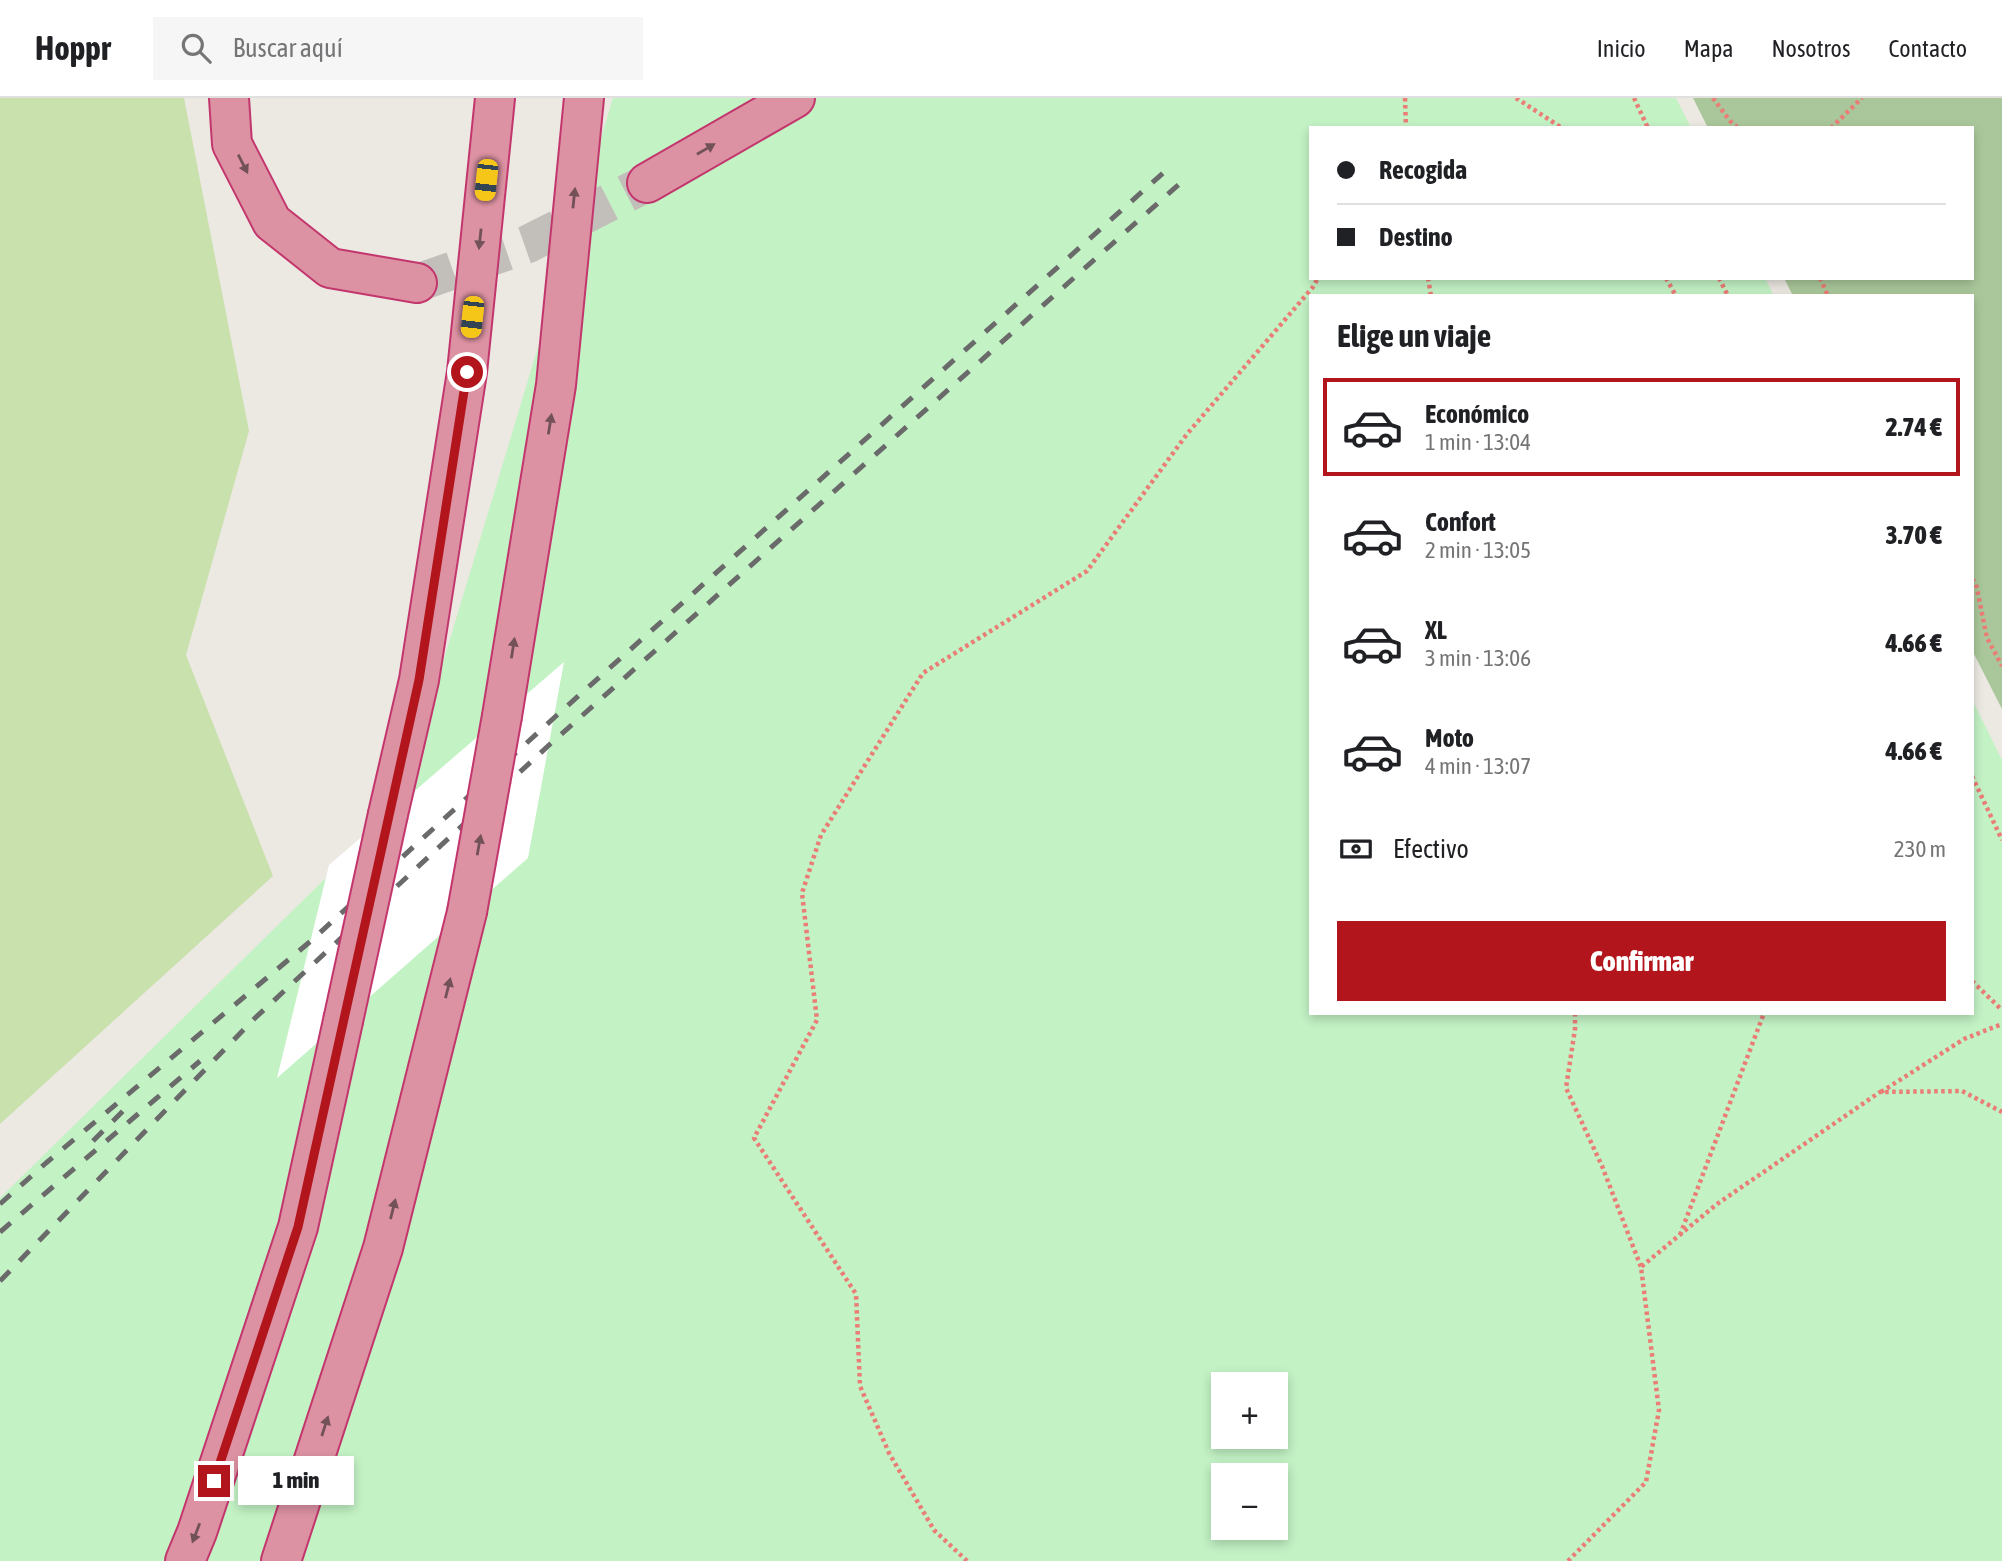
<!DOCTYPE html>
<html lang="es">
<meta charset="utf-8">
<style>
body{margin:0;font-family:"Asap Condensed",sans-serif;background:#f6f6f6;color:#202124;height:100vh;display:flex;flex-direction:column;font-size:26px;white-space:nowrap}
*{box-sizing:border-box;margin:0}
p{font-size:23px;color:#757577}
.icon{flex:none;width:38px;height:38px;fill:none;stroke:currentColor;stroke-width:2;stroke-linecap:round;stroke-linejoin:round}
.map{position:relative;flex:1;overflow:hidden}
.side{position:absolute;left:1309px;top:196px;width:665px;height:721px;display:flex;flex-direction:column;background:#fff;border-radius:0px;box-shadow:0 4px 10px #0003}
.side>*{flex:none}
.top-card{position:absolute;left:1309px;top:28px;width:665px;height:154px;border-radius:0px;box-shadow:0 4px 10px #0003;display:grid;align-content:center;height:154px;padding:0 28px;background:#fff}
.tools{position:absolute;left:1211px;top:1274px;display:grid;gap:14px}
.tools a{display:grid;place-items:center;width:77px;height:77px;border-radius:0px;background:#fff;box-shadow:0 4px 10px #0003;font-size:35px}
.end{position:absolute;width:32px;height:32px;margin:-16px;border:9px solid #b2151c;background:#fff;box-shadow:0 0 0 4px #fff}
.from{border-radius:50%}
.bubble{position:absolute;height:49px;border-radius:0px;background:#fff;box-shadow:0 4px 10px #0003;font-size:23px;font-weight:800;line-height:49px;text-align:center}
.car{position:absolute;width:21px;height:42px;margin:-21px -10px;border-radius:9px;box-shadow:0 0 5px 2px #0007;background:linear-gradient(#f5c518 24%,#345 0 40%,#f5c518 0 76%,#345 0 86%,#f5c518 0)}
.top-card b{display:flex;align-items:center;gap:24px;height:66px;font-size:26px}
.top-card b+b{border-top:2px solid #e0e0e0}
.top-card i{width:18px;height:18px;background:#202124}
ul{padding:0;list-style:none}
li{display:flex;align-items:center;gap:21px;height:98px;margin:0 14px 10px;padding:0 14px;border:4px solid transparent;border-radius:0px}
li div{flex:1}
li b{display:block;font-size:26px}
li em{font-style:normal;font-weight:800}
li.selected{border-color:#b2151c}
li>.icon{width:63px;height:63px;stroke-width:1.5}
h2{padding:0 28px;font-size:32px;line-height:84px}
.pay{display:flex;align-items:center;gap:18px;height:77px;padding:0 28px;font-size:26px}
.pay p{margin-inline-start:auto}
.action{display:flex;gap:14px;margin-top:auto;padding:14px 28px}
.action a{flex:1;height:80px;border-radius:0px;background:#b2151c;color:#fff;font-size:28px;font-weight:800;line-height:80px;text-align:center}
header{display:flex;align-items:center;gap:42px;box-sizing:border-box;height:98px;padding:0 35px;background:#fff;border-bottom:2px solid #e0e0e0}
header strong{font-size:33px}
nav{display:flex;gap:38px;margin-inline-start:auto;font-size:24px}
.search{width:490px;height:63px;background:#f6f6f6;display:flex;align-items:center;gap:18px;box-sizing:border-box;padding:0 24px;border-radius:0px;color:#757577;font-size:26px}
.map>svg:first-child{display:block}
</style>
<header>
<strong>Hoppr</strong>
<div class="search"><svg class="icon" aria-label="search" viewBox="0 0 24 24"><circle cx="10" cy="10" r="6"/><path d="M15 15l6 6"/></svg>Buscar aquí</div>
<nav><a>Inicio</a><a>Mapa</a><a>Nosotros</a><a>Contacto</a></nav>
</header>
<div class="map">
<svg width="2002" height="1463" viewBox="0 0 2002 1463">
<rect width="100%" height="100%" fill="#ece8e2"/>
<polygon fill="#c9e1ad" points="0,0 184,0 249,333 186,557 273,778 0,1026"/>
<polygon fill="#aac79b" points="1693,0 2002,0 2002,611 1972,552 1972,198 1793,198 1784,180 1972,180 1972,30 1708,30"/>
<path fill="#c3f2c5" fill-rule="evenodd" d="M613 0H1676L1691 30H1311V180H1765L1774 198H1311V915H1972V601L2002 662V1463H0V1100L400 707ZM1223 1286H1276V1339H1223ZM1223 1377H1276V1430H1223Z"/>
<polygon fill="#fff" points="564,564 528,760 277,980 329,767"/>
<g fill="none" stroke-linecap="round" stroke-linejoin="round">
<polyline stroke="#c2bfba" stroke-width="38" stroke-dasharray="38 19" stroke-linecap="butt" points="417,185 528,146 647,85"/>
<defs>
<g id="highway">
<polyline points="229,0 232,46 272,124 330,170 417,185"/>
<polyline points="647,85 795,0"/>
<polyline points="502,618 556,287 584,0"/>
<polyline points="388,716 419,582 467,274 495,0"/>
<polyline points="185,1463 197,1434 298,1129 343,923"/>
<polyline points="281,1463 383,1150 467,814"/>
</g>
</defs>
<use href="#highway" stroke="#c3366d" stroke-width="42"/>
<g stroke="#ea7d76" stroke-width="4.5" stroke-dasharray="3.5 3.5" stroke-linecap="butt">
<polyline points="1405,0 1406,30"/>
<polyline points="1516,0 1562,30"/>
<polyline points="1634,0 1648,30"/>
<polyline points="1713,0 1730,23 1738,30"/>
<polyline points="1831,30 1862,0"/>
<polyline points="1428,180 1431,198"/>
<polyline points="1666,180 1676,198"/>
<polyline points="1719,180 1728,198"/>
<polyline points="1820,180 1828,198"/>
<polyline points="1972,481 1976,486 1987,540 2002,568"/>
<polyline points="1972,678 2002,742"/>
<polyline points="1972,883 2002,912"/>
<polyline points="1575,915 1575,931 1566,990 1602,1068 1641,1169"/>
<polyline points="1881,994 1964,941 2002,926"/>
<polyline points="1680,1137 1764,915"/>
<polyline points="967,1463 934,1432 889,1355 860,1288 856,1196 754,1040 817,922 802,795 821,737 923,575 1087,473 1187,336 1313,189 1318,180"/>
<polyline points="1568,1463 1646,1384 1659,1312 1641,1169 1717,1106 1880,994 1962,993 2002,1014"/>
</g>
<use href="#highway" stroke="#dc92a3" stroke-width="38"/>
<g stroke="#6a6a6a" stroke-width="5" stroke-dasharray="14 14" stroke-linecap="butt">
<polyline points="93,1043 130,1006"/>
<polyline points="0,1106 46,1065 312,842 556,618 1172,67"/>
<polyline points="0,1134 200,963"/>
<polyline points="0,1183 254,921 548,648 1185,81"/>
</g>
<defs>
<g id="highway-bridge">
<polyline points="467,814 502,618"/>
<polyline points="343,923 388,716"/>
</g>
</defs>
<use href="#highway-bridge" stroke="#c3366d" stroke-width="42" stroke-linecap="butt"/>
<use href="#highway-bridge" stroke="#dc92a3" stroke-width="38"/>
</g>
<defs><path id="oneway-solid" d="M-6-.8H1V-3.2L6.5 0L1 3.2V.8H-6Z" transform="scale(1.75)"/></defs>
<g fill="#725159">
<use href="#oneway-solid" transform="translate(706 51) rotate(-30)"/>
<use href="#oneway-solid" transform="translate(243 66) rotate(63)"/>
<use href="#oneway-solid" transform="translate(574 100) rotate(-84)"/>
<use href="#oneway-solid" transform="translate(480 141) rotate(96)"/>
<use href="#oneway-solid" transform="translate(550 326) rotate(-81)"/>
<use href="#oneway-solid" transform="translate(513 550) rotate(-81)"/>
<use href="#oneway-solid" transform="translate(479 747) rotate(-80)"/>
<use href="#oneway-solid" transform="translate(448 890) rotate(-76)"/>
<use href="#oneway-solid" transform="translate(393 1111) rotate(-76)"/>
<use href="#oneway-solid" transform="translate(325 1328) rotate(-72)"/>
<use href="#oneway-solid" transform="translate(196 1435) rotate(111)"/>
</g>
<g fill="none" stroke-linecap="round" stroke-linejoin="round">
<polyline stroke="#b2151c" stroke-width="9" points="214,1383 298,1129 419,582 467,274"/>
</g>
</svg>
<div class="tools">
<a>+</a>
<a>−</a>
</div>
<i class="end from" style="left:467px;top:274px"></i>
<i class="end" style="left:214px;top:1383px"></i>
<div class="bubble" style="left:238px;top:1358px;width:116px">1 min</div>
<i class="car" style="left:486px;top:82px;rotate:186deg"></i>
<i class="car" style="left:472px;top:219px;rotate:186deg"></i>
<div class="top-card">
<b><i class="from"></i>Recogida</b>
<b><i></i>Destino</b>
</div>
<section class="side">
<h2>Elige un viaje</h2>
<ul>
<li class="selected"><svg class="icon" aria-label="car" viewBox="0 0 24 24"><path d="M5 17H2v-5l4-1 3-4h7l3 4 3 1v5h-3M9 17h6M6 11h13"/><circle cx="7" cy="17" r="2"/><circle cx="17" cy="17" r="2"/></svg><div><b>Económico</b><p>1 min · 13:04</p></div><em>2.74 €</em></li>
<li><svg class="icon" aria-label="car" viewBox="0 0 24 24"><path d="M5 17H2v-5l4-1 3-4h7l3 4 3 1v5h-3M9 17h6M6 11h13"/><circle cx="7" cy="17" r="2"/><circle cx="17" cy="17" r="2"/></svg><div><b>Confort</b><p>2 min · 13:05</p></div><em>3.70 €</em></li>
<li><svg class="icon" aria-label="car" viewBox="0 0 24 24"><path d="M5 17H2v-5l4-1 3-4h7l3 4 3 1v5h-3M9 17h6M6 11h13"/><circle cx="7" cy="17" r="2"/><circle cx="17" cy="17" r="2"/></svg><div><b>XL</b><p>3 min · 13:06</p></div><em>4.66 €</em></li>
<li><svg class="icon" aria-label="car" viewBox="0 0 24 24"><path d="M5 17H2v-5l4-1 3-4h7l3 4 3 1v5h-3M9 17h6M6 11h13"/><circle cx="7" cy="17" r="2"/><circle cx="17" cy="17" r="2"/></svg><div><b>Moto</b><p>4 min · 13:07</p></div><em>4.66 €</em></li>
</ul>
<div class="pay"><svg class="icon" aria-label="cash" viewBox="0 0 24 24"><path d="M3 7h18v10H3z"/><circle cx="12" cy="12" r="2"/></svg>Efectivo<p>230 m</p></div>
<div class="action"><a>Confirmar</a></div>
</section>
</div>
